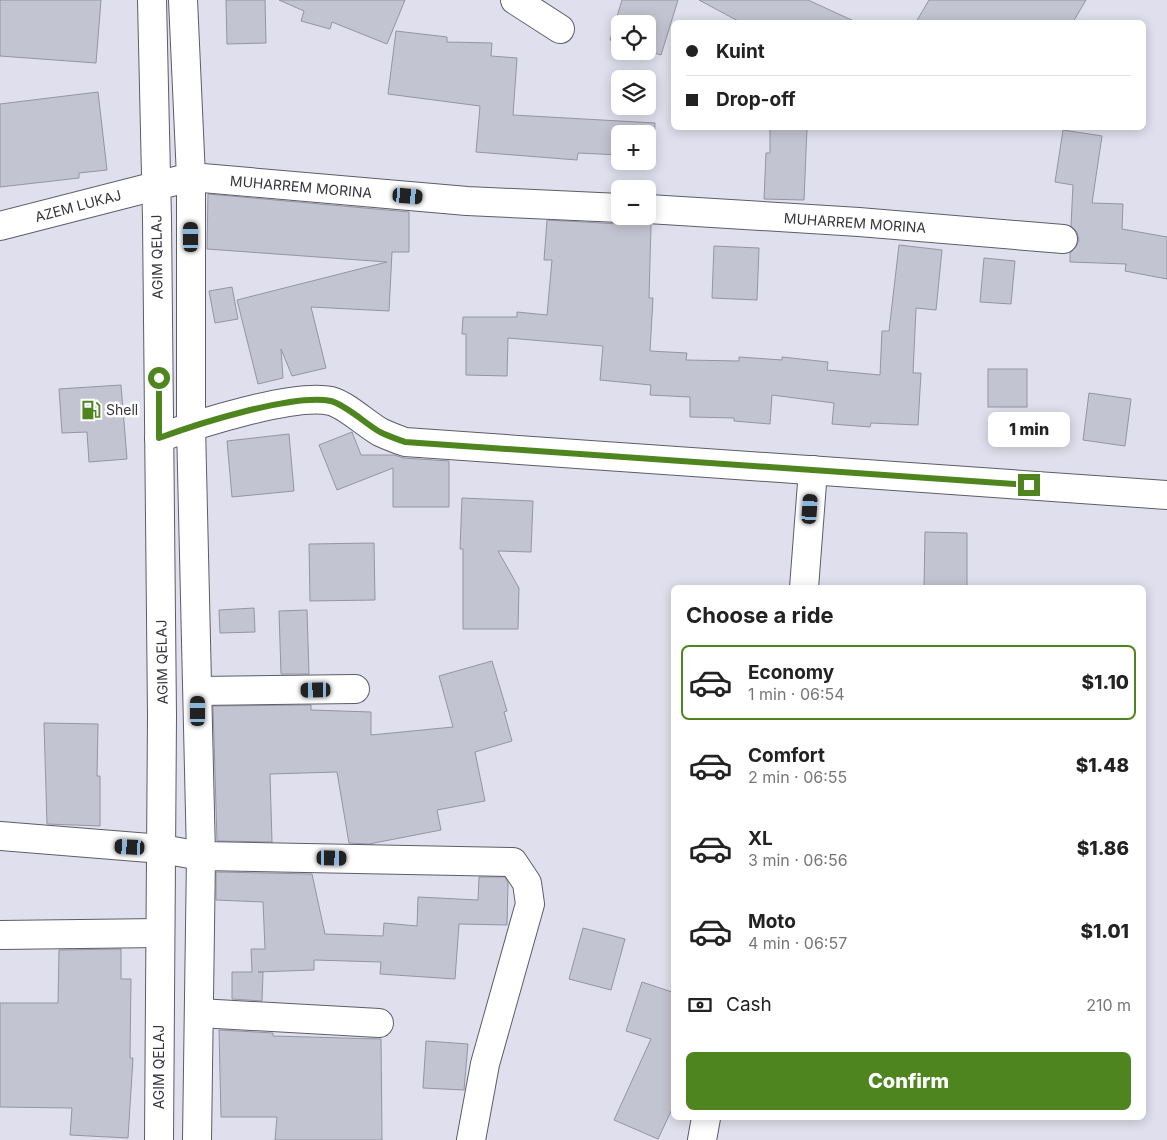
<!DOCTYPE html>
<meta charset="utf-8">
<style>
body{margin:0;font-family:Inter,sans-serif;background:#f6f6f6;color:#222;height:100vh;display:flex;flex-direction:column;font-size:19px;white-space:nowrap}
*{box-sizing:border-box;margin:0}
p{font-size:16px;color:#767676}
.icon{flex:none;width:28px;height:28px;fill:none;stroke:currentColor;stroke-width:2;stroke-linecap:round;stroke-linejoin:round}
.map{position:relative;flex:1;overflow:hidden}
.side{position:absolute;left:671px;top:585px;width:475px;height:535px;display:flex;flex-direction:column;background:#fff;border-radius:8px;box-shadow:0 2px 12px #0003}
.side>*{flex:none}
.top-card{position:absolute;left:671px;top:20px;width:475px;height:110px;border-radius:8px;box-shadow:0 2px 12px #0003;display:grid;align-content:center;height:110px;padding:0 15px;background:#fff}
.buttons{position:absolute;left:611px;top:15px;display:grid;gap:10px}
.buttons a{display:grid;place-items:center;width:45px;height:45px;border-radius:8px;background:#fff;box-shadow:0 2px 12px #0003;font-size:25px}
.end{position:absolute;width:22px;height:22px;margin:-11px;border:6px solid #4e851e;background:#fff;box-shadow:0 0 0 2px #fff}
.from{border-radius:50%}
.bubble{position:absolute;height:35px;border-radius:8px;background:#fff;box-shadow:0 2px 12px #0003;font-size:16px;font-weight:800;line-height:35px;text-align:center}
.car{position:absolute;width:15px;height:30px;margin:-15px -8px;border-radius:6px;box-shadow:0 0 4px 1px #0007;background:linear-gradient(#222 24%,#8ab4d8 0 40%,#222 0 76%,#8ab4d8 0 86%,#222 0)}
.top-card b{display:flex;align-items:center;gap:18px;height:48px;font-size:19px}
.top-card b+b{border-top:1px solid #e0e0e0}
.top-card i{width:12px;height:12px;background:#222}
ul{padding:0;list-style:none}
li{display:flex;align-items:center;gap:15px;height:75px;margin:0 10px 8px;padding:0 5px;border:2px solid transparent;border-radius:8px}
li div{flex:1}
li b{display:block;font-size:19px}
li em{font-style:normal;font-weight:800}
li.active{border-color:#4e851e}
li>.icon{width:45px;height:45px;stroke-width:1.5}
h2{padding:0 15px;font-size:22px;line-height:60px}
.pay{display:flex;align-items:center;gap:12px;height:55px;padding:0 15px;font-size:19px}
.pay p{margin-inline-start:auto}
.cta{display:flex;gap:10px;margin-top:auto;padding:10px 15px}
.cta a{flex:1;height:58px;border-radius:8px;background:#4e851e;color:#fff;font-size:20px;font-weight:800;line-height:58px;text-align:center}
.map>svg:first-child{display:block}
</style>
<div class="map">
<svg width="1167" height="1140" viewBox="0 0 1167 1140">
<rect width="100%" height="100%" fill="#dfdfed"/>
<g fill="#c3c4d1" stroke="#9495a2">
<polygon points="0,0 101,0 96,63 0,56"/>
<polygon points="226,0 265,0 266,43 227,44"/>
<polygon points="279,0 405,0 387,44 332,22 330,29 301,21 304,11"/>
<polygon points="622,0 678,0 661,55 648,51 648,24 620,24 620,43 610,40"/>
<polygon points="699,0 808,0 856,22 740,22"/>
<polygon points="929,0 1086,0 1073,22 916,22"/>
<polygon points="396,31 447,37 447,42 492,43 491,56 517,58 513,115 655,123 654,156 648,156 648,134 620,134 620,155 578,153 577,160 476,152 480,106 388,94"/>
<polygon points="98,92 107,170 79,173 79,178 0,187 0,104"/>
<polygon points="770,128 807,128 804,200 764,199 766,153 770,153"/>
<polygon points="1063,130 1102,136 1092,203 1123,204 1122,229 1167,237 1167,279 1125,271 1126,264 1070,262 1070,253 1076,247 1079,240 1077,232 1071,226 1073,185 1055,182"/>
<polygon points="208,194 409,212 409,252 392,252 389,311 311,307 326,368 292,376 281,349 283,378 258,384 237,300 387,262 207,249"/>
<polygon points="547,220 619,224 638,220 651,225 649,298 653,298 650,351 687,353 686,360 739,361 739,357 782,360 782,357 828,362 827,370 880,375 882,331 889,331 899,245 942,250 936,310 916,308 913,373 921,373 918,425 871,423 870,427 832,424 834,403 772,395 770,424 734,421 734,418 690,417 690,397 650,395 651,385 600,380 603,346 508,338 507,376 466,375 466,334 462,334 463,317 517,317 517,312 547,315 552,260 544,260"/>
<polygon points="714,246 759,248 757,300 712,298"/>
<polygon points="984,258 1015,261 1011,304 980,302"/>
<polygon points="232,287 238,319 215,323 209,291"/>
<rect x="988" y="369" width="39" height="38"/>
<polygon points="121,385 127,459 89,462 87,432 62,433 59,389"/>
<polygon points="1089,393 1131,399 1125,446 1083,440"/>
<polygon points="352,432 361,455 394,455 404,458 449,461 449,507 393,507 393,468 337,490 319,445"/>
<polygon points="289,434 294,491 232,497 227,441"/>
<polygon points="462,498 533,501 531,552 498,551 519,588 518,629 463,629 463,549 460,549"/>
<polygon points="925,532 967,533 967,588 924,588"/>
<polygon points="374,543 375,600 310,601 309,544"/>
<polygon points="254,608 255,632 220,633 219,610"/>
<polygon points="307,610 309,674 281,674 279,611"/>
<polygon points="492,661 507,711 504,712 512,741 475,752 485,801 437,810 441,830 369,844 349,843 337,772 270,774 272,842 217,841 213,706 311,705 311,710 371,712 371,735 453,727 439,676"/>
<polygon points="44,723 98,724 97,776 100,776 100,826 47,824"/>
<polygon points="216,872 312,874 325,934 383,936 384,923 417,926 418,897 478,900 479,877 505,877 508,883 507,925 459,924 455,979 380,974 381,962 314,960 314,970 258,972 263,972 262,1001 232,999 232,972 252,972 251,949 265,949 263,902 216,900"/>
<polygon points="583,928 625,939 611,990 569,979"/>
<polygon points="121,949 121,979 131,979 130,1058 133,1058 128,1138 70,1135 72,1108 0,1107 0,1003 58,1003 59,950"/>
<polygon points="642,982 672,992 674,988 674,1105 658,1139 614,1120 651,1039 626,1031"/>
<polygon points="219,1030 273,1033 273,1036 381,1039 382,1140 275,1140 277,1117 221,1117"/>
<polygon points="426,1041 468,1044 464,1090 423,1088"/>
</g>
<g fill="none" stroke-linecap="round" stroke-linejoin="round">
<defs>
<g id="street">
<polyline points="515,0 560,29"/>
<polyline points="648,209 859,222 1063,239"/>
<polyline points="0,226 191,177 467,201 620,208"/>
<path d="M159 438C197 424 294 393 331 401 346 405 366 424 380 432 388 436 397 439 405 442L1167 495"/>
<polyline points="804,588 813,470"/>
<polyline points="198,691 355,689"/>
<polyline points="0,836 162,849 201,856 513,862 527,883 530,904 485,1064 471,1140"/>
<polyline points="0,935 160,933"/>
<polyline points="199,1013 379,1023"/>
<polyline points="702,1140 706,1118"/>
</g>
<g id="secondary">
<polyline points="152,0 157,219 162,716 159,1140"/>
<polyline points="183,0 191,177 191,426 201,856 197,1140"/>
</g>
</defs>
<use href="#street" stroke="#5d5d69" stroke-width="30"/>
<use href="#secondary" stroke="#5d5d69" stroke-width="30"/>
<use href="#street" stroke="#fff" stroke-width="28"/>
<use href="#secondary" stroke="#fff" stroke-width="28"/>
</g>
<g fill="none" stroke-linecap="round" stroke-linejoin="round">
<path stroke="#4e851e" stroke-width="6" d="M159 378V438C197 424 294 393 331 401 346 405 366 424 380 432 388 436 397 439 405 442L1029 485"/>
</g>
<defs>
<symbol id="fuel-bare" viewBox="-9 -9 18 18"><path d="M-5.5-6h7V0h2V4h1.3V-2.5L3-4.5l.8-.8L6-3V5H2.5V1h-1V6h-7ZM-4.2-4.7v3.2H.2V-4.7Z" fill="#4e851e" stroke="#fff" stroke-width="2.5" paint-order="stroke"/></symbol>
</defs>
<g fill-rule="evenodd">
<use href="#fuel-bare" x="77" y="396" width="28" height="28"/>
</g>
<g text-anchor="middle" stroke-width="5" stroke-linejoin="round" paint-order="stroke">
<g font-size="14" fill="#35353b" stroke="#fff">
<text transform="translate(301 187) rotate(5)" y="5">MUHARREM MORINA</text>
<text transform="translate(78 206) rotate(-15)" y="5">AZEM LUKAJ</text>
<text transform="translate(855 223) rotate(4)" y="5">MUHARREM MORINA</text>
<text transform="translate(157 257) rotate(-91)" y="5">AGIM QELAJ</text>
<text transform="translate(162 662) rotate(-91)" y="5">AGIM QELAJ</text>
<text transform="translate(159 1067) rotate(-90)" y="5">AGIM QELAJ</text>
</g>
<g font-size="14" fill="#35353b" stroke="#fff" text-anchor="start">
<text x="106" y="415">Shell</text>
</g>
</g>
</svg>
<div class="buttons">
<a><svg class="icon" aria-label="locate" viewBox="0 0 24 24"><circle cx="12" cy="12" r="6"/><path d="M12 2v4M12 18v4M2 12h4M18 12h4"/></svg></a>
<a><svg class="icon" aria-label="layers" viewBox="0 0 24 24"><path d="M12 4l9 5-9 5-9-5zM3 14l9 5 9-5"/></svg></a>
<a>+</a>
<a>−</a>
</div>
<i class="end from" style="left:159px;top:378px"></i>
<i class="end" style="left:1029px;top:485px"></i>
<div class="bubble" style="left:988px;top:412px;width:82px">1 min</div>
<i class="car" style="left:408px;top:196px;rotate:95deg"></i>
<i class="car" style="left:191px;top:237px;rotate:0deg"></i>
<i class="car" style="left:810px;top:509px;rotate:4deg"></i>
<i class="car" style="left:316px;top:690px;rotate:269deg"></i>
<i class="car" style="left:198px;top:711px;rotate:0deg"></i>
<i class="car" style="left:130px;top:847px;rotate:273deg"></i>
<i class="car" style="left:332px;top:858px;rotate:91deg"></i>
<div class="top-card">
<b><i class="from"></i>Kuint</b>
<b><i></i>Drop-off</b>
</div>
<section class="side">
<h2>Choose a ride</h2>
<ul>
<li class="active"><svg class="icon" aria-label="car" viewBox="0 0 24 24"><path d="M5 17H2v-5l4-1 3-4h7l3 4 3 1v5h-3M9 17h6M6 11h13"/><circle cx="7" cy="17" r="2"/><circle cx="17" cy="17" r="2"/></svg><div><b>Economy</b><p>1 min · 06:54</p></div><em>$1.10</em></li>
<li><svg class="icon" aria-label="car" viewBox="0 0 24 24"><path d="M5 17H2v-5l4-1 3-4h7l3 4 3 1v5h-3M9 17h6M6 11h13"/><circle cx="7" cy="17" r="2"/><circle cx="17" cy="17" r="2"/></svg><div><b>Comfort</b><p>2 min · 06:55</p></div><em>$1.48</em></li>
<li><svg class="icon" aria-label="car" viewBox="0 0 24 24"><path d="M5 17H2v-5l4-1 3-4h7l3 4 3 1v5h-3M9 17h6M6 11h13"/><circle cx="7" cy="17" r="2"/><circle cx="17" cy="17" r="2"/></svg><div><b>XL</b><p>3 min · 06:56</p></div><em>$1.86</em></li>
<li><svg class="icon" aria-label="car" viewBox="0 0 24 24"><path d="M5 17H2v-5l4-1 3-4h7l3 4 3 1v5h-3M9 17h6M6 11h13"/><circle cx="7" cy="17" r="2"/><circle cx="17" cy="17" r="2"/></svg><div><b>Moto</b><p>4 min · 06:57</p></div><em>$1.01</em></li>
</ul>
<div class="pay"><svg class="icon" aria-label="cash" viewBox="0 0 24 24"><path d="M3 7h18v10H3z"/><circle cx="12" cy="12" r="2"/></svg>Cash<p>210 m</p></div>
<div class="cta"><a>Confirm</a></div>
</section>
</div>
